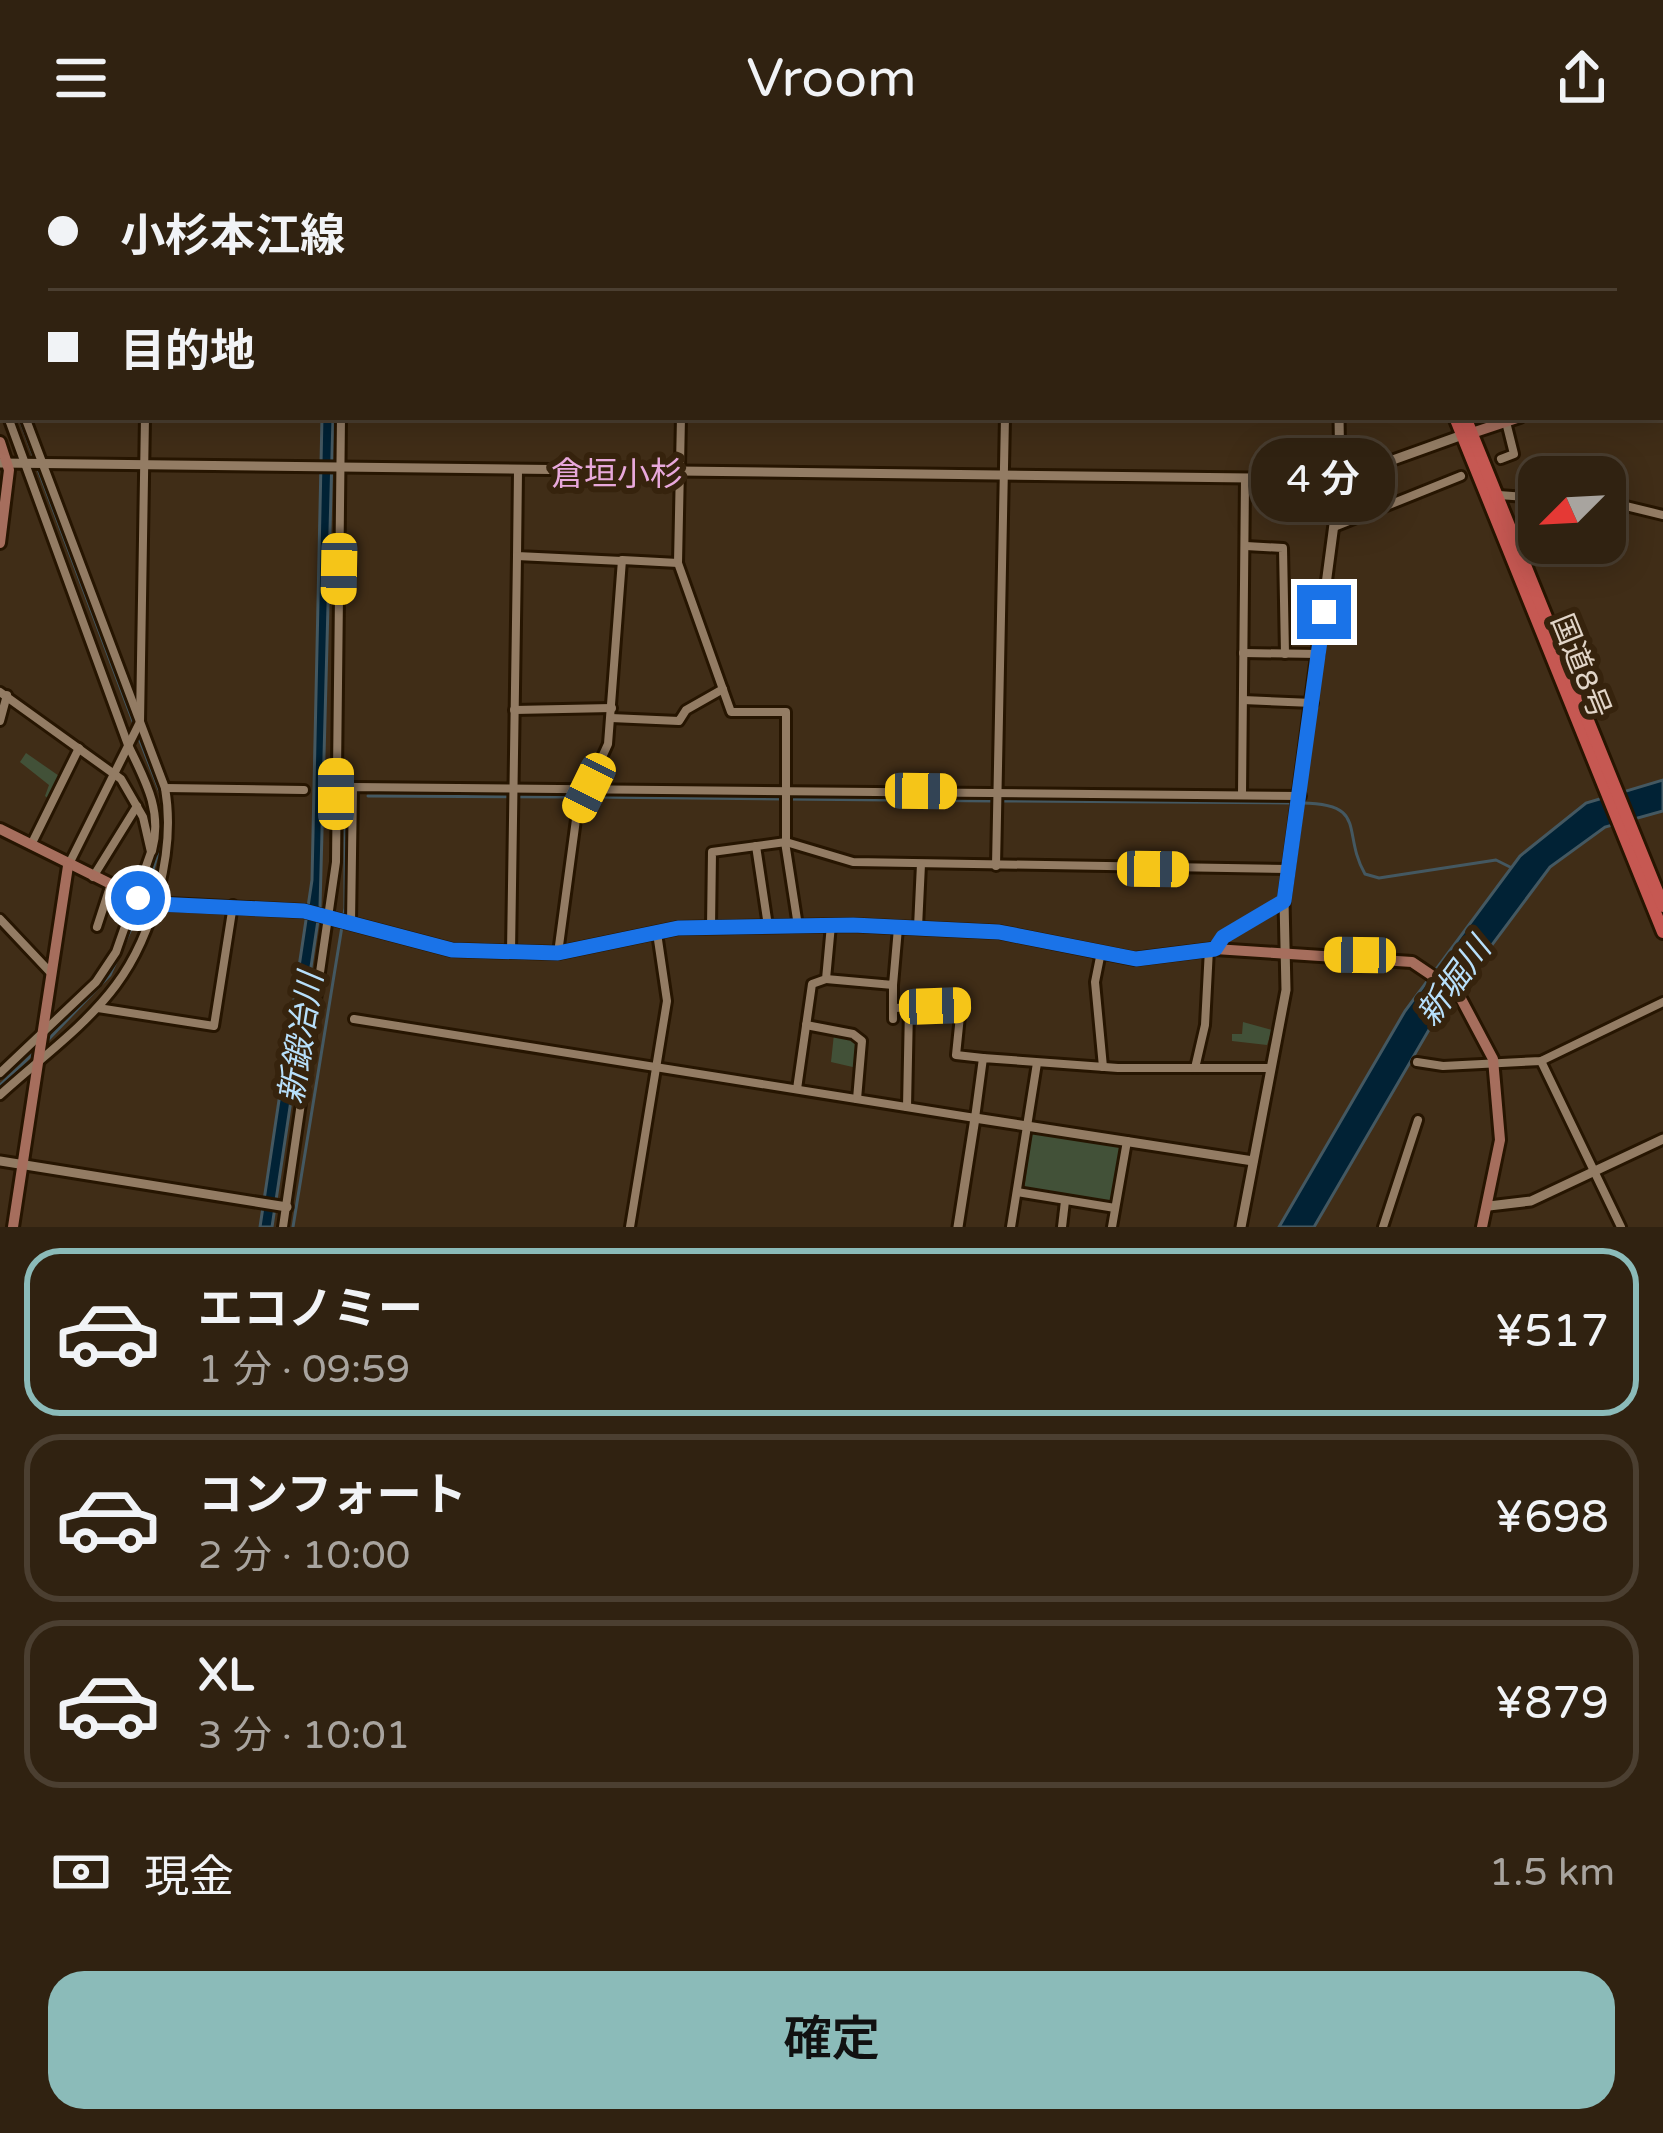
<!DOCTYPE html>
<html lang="ja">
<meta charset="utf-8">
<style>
body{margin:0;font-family:"Varela Round","Noto Sans JP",sans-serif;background:#3c2f1f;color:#f1f3f6;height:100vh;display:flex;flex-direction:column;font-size:45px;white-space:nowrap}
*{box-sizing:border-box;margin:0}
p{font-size:39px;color:#a8a49f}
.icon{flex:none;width:66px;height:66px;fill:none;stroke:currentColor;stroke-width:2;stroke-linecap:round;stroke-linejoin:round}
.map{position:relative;height:1071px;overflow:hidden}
.side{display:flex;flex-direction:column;background:#302211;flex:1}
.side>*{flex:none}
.banner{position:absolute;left:0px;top:0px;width:1665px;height:264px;box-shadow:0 6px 30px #0003,0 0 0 3px #4b3f31;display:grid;align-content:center;height:264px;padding:0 48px;background:#302211}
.needle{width:78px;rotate:246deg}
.controls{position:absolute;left:1518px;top:300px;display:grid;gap:24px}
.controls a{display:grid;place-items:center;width:108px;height:108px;border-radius:24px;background:#302211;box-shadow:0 6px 30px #0003,0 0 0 3px #4b3f31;font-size:60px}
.end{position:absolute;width:54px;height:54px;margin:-27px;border:15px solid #1a73e8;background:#fff;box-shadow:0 0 0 6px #fff}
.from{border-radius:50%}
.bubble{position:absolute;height:84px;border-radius:36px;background:#302211;box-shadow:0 6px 30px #0003,0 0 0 3px #4b3f31;font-size:39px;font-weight:600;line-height:84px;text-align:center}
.car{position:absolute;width:36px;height:72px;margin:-36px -18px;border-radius:15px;box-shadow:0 0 9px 3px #0007;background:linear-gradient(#f5c518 24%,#345 0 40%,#f5c518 0 76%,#345 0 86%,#f5c518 0)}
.banner b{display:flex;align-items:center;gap:42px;height:114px;font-size:45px}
.banner b+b{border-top:3px solid #4b3f31}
.banner i{width:30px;height:30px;background:#f1f3f6}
ul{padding:21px 0 0;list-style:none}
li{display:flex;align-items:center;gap:36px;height:168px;margin:0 24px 18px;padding:0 24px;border:6px solid #4b3f31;border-radius:36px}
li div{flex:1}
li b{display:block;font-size:45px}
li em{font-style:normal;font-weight:600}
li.current{border-color:#8bbbb9}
li>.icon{width:108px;height:108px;stroke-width:1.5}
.pay{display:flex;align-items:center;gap:30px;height:132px;padding:0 48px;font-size:45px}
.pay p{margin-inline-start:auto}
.cta{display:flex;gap:24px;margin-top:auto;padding:24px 48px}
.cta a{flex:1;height:138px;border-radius:36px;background:#8bbbb9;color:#111;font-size:48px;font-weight:600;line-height:138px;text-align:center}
header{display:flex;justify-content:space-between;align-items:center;height:156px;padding:0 48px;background:#302211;font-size:54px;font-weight:600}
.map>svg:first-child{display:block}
</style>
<header><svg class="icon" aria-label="menu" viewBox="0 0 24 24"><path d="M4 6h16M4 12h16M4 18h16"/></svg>Vroom<svg class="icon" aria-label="share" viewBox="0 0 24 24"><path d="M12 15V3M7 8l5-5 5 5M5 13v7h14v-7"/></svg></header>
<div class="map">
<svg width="1663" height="1071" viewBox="0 0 1663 1071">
<rect width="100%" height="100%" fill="#402d17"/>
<g fill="#425138">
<polygon points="26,597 62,622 51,645 45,640 49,629 20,606"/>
<polygon points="1243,866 1272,874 1267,889 1232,885 1232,878 1242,878"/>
<polygon points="834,878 851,879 860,886 857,912 831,906"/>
<polygon points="1032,975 1121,991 1113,1045 1106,1048 1024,1034"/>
</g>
<g fill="#012235" stroke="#445861" stroke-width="3">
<polygon points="322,261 333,261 320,751 272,1071 260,1071 312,724"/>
<polygon points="1663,624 1663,655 1605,671 1550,711 1430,872 1314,1071 1279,1071 1405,855 1520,700 1586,647"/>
</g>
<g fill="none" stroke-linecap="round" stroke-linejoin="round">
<g stroke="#445861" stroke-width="3">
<polyline points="0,212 3,220"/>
<polyline points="19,261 35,304"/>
<polyline points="38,313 134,568"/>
<polyline points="137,577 162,641"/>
<polyline points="368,640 578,641"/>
<polyline points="588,641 992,645"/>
<polyline points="1002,645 1292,647"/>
<path d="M1302 647C1369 648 1341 676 1365 718L1379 722 1496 704 1510 711"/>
<polyline points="145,740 163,680"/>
<polyline points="46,886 110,819 142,749"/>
<polyline points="0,929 34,897"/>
<polyline points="293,1071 345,752 345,657"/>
</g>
<defs>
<g id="minor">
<polyline points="144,0 144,3"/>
<polyline points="340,0 340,3"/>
<polyline points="1329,0 1329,3"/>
<polyline points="1461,0 1462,3"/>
<polyline points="1632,0 1633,3"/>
<polyline points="684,3 685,0"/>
<polyline points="1008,3 1008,0"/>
<polyline points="1662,33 1663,33"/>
<polyline points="1662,86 1663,89"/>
<polyline points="0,196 3,203"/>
<polyline points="0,240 3,247"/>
<path d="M8 261 128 589C145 624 163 655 152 695"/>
<polyline points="681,261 678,407 731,556 786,556 786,686"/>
<polyline points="1501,303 1514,298 1506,266"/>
<polyline points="518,315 517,400 622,405"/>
<polyline points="1499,339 1539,342"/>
<polyline points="1605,345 1663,359"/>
<polyline points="1334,371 1461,320"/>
<polyline points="1246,390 1283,392 1285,498"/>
<polyline points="1243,497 1319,498"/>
<polyline points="0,536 121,623 143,661 151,696 116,796 96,826 0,917"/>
<polyline points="1243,544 1313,547"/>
<polyline points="514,554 612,552"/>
<polyline points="611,562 679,565 686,554 723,533"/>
<polyline points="0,565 7,539"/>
<polyline points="165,632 304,634"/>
<polyline points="1242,639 1245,323"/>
<polyline points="785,686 798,770"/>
<polyline points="31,689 79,592"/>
<polyline points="756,690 768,770"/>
<polyline points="68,710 140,566 145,261"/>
<polyline points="996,710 1005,261"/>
<polyline points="93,721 137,650"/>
<polyline points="0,763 50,816"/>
<polyline points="351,766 353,631 1301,640"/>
<polyline points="97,771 110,731"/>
<polyline points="711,771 712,696 786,686 853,706 1288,713"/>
<polyline points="918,771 921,708"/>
<polyline points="1215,793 1223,781 1284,745"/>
<polyline points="511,796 517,400"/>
<polyline points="1101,796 1095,826 1103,911"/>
<polyline points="558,797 577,656 608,588 622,404 678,407"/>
<polyline points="826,823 893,829 898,772"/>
<polyline points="98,852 214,870 233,749"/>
<polyline points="893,852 961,850 956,899 983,902"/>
<polyline points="354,863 975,962 983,902 1118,912 1269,912"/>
<polyline points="893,863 893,829"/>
<polyline points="806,869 853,878 862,885 857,943"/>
<polyline points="1541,905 1621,1071"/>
<polyline points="1417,906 1443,910 1541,905 1663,846"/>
<polyline points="1195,912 1205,869 1209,793"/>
<polyline points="797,933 812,828 826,823 831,769"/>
<path d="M0 939C38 904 85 871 116 829 154 778 176 693 165 632L25 261"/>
<polyline points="907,951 909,852"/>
<polyline points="1017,1036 1115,1052"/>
<polyline points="283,1071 336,706 341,261"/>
<polyline points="630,1071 667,845 657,777"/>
<polyline points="1011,1071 1037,907"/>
<polyline points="1062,1071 1065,1045"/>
<polyline points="1112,1071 1127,985"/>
<polyline points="1383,1071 1418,964"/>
</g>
<g id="tertiary">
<polyline points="0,307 1340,323 1468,277"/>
<polyline points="0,1005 287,1051"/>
<polyline points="1489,1050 1531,1045 1663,983"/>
<polyline points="958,1071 975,962 1253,1005"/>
<polyline points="1241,1071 1286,834 1284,745 1340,323 1339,261"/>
</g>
<g id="secondary">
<polyline points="1662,212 1663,212"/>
<polyline points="1472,277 1520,261"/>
<polyline points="0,286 9,314 0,387"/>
<polyline points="0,673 149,747 304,755 452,794 558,797 678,772 852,769 999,776 1135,803 1215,793 1412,806 1458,837 1493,903 1500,984 1482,1071"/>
<polyline points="13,1071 68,710"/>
</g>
<g id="trunk">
<polyline points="1347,0 1348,3"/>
<polyline points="1359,0 1361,3"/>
<polyline points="1455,261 1663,776"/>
<polyline points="1465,261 1663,750"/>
</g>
</defs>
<use href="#minor" stroke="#261501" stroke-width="14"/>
<use href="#tertiary" stroke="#261501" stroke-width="15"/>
<use href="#secondary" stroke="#261501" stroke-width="16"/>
<use href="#trunk" stroke="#261501" stroke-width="18"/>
<use href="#minor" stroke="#937c64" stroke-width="8"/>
<use href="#tertiary" stroke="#937c64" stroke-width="9"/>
<use href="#secondary" stroke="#a66e5d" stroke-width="10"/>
<use href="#trunk" stroke="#c65852" stroke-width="12"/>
<defs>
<polyline id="rail" points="1662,16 1663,19"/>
</defs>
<use href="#rail" stroke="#b9ab9c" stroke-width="8"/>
<use href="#rail" stroke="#36230d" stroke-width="3" stroke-dasharray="9" stroke-linecap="butt"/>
</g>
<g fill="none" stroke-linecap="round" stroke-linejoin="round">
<polyline stroke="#1a73e8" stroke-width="15" points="138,742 157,748 304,755 452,794 558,797 678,772 853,769 999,776 1136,803 1215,793 1223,781 1284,745 1324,456"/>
</g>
<g text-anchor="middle" stroke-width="12" stroke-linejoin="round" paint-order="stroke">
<g font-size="30" fill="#e1d5c8" stroke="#36230d">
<text transform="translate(1581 510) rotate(68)" y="10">国道8号</text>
</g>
<g font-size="33" fill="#e8a8db" stroke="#36230d">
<text x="617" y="329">倉垣小杉</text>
</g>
<g font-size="33" font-style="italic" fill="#b7dffb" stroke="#36230d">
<text transform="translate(1453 825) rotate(-54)" y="12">新堀川</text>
<text transform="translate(300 882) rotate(-81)" y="12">新鍛冶川</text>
</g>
</g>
</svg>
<div class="controls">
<a><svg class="needle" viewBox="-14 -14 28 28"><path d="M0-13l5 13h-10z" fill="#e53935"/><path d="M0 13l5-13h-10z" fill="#a8a49f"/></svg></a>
</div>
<i class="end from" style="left:138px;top:742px"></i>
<i class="end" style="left:1324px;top:456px"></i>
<div class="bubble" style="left:1251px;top:282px;width:144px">4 分</div>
<i class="car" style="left:339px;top:413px;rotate:181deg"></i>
<i class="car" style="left:589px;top:632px;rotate:206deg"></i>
<i class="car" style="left:921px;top:635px;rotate:91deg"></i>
<i class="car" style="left:336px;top:638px;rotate:0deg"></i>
<i class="car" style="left:1153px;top:713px;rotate:91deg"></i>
<i class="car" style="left:1360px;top:799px;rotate:271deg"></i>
<i class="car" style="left:935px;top:850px;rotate:88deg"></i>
<div class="banner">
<b><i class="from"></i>小杉本江線</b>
<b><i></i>目的地</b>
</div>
</div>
<section class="side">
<ul>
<li class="current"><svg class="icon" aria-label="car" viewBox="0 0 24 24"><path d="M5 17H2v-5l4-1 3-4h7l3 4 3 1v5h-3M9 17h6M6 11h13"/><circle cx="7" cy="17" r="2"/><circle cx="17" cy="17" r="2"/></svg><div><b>エコノミー</b><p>1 分 · 09:59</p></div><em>¥517</em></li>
<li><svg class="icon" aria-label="car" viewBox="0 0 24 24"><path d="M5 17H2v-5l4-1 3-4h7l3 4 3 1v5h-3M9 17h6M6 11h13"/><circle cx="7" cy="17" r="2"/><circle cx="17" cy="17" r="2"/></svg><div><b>コンフォート</b><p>2 分 · 10:00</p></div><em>¥698</em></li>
<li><svg class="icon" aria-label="car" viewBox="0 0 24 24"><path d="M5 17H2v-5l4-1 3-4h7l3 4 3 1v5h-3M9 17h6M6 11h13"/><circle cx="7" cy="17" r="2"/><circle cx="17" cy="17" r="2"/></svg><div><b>XL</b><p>3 分 · 10:01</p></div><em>¥879</em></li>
</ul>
<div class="pay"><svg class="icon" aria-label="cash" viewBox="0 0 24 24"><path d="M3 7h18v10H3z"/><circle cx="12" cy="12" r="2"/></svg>現金<p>1.5 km</p></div>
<div class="cta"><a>確定</a></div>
</section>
